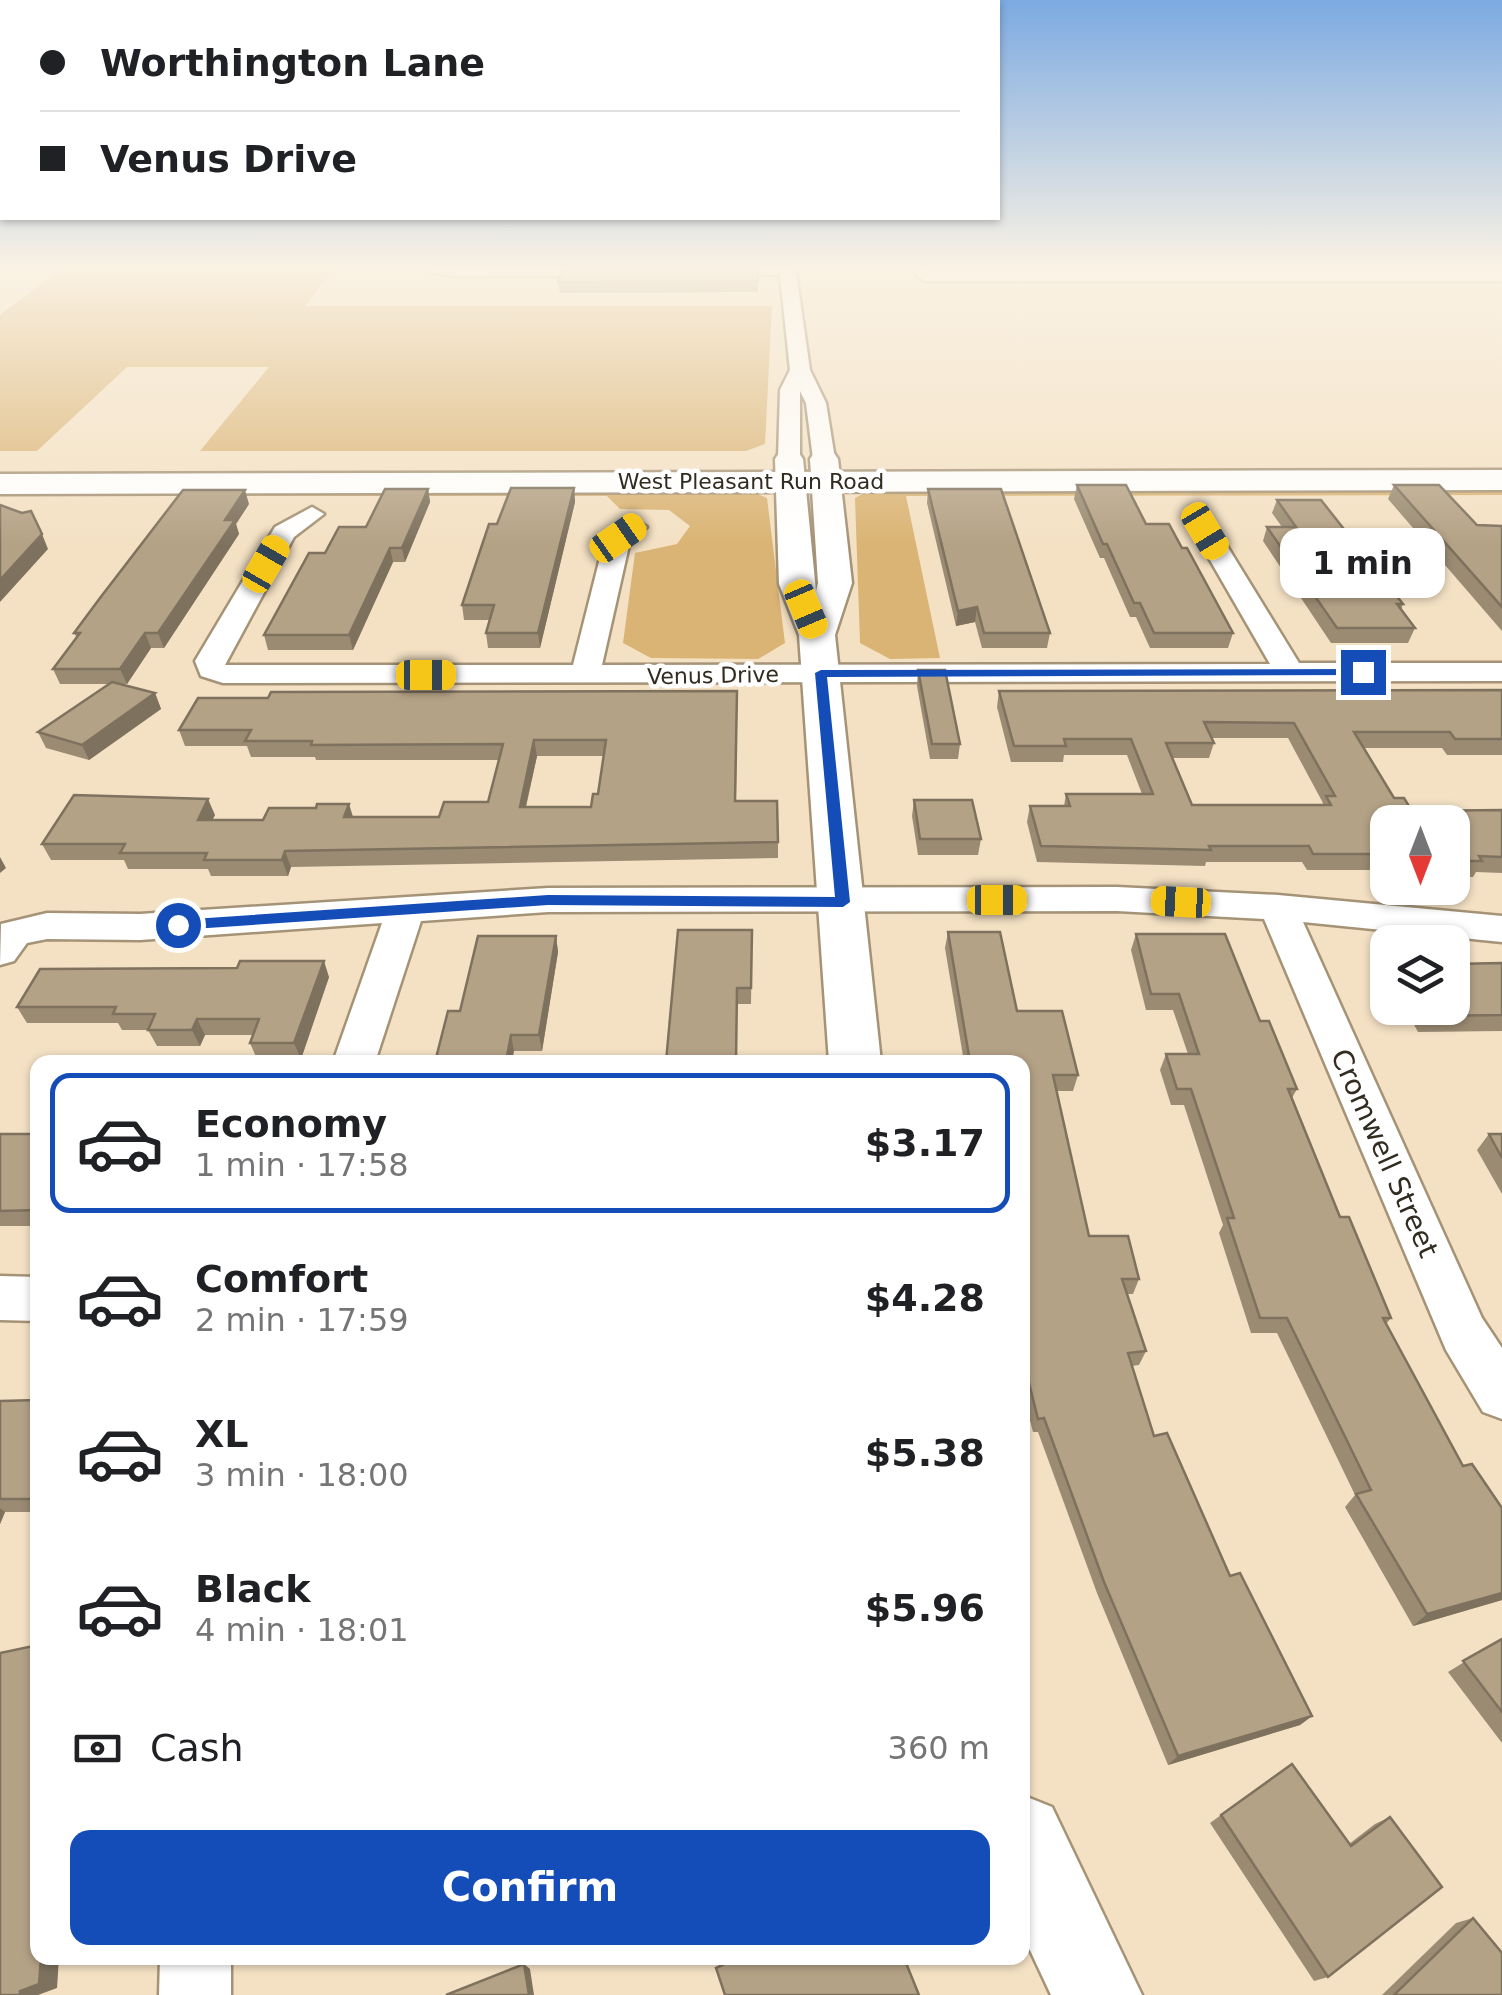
<!DOCTYPE html>
<meta charset="utf-8">
<style>
body{margin:0;font-family:"DejaVu Sans",sans-serif;background:#f6f6f6;color:#202124;height:100vh;display:flex;flex-direction:column;font-size:38px;white-space:nowrap}
*{box-sizing:border-box;margin:0}
p{font-size:32px;color:#757577}
.icon{flex:none;width:55px;height:55px;fill:none;stroke:currentColor;stroke-width:2;stroke-linecap:round;stroke-linejoin:round}
.map{position:relative;flex:1;overflow:hidden}
.side{position:absolute;left:30px;top:1055px;width:1000px;height:910px;display:flex;flex-direction:column;background:#fff;border-radius:20px;box-shadow:0 2px 8px #0004}
.side>*{flex:none}
.hud{position:absolute;left:0px;top:0px;width:1000px;height:220px;box-shadow:0 2px 8px #0004;display:grid;align-content:center;height:220px;padding:0 40px;background:#fff}
.needle{width:65px;rotate:180deg}
.tools{position:absolute;left:1370px;top:805px;display:grid;gap:20px}
.tools a{display:grid;place-items:center;width:100px;height:100px;border-radius:20px;background:#fff;box-shadow:0 2px 8px #0004;font-size:50px}
.end{position:absolute;width:45px;height:45px;margin:-22px;border:12px solid #144cb8;background:#fff;box-shadow:0 0 0 5px #fff}
.from{border-radius:50%}
.bubble{position:absolute;height:70px;border-radius:20px;background:#fff;box-shadow:0 2px 8px #0004;font-size:32px;font-weight:700;line-height:70px;text-align:center}
.car{position:absolute;width:30px;height:60px;margin:-30px -15px;border-radius:12px;box-shadow:0 0 8px 2px #0007;background:linear-gradient(#f5c518 24%,#345 0 40%,#f5c518 0 76%,#345 0 86%,#f5c518 0)}
.hud b{display:flex;align-items:center;gap:35px;height:95px;font-size:38px}
.hud b+b{border-top:2px solid #e0e0e0}
.hud i{width:25px;height:25px;background:#202124}
ul{padding:18px 0 0;list-style:none}
li{display:flex;align-items:center;gap:30px;height:140px;margin:0 20px 15px;padding:0 20px;border:5px solid transparent;border-radius:20px}
li div{flex:1}
li b{display:block;font-size:38px}
li em{font-style:normal;font-weight:700}
li.current{border-color:#144cb8}
li>.icon{width:90px;height:90px;stroke-width:1.5}
.pay{display:flex;align-items:center;gap:25px;height:110px;padding:0 40px;font-size:38px}
.pay p{margin-inline-start:auto}
.button{display:flex;gap:20px;margin-top:auto;padding:20px 40px}
.button a{flex:1;height:115px;border-radius:20px;background:#144cb8;color:#fff;font-size:40px;font-weight:700;line-height:115px;text-align:center}
.map>svg:first-child{display:block}
</style>
<div class="map">
<svg width="1502" height="1995" viewBox="0 0 1502 1995">
<rect width="100%" height="100%" fill="#f4e1c4"/>
<g fill="#dab475">
<polygon points="67,265 337,265 305,306 772,306 765,444 746,451 200,451 269,367 127,367 37,451 0,451 0,315"/>
<polygon points="746,489 767,498 785,643 758,659 651,658 623,643 635,553 677,544 690,526 669,510 620,509 607,496 160,496 165,490"/>
<polygon points="872,489 1502,489 1502,495 906,496 940,658 890,659 860,643 855,498"/>
</g>
<g fill="none" stroke-linecap="round" stroke-linejoin="round">
<defs>
<g id="minor">
<polygon points="426,265 615,265 622,270 614,275 454,276 430,272"/>
<polygon points="701,265 795,265 810,370 826,403 835,459 832,464 824,466 813,459 806,403 800,391 800,459 789,466 778,459 780,390 790,370 780,275 696,273 694,270"/>
<polygon points="915,265 931,265 932,271 1502,271 1502,281 925,281 917,276"/>
<polygon points="312,507 324,514 294,537 225,665 573,665 605,538 635,520 647,527 630,541 602,665 1270,664 1184,515 1196,508 1208,515 1299,663 1502,663 1502,681 223,683 201,676 195,661 275,527"/>
<polygon points="1117,887 1278,895 1502,916 1502,942 1303,922 1482,1318 1502,1348 1502,1419 1483,1412 1446,1350 1264,919 1117,911 548,912 421,921 375,1062 333,1062 382,923 140,940 47,939 27,943 14,961 0,965 1,924 47,913 140,914 548,888"/>
<polygon points="0,1276 38,1277 38,1321 0,1320"/>
<polygon points="160,1958 231,1958 231,1995 159,1995"/>
</g>
<g id="tertiary">
<polygon points="789,451 799,453 803,459 816,591 818,583 810,459 814,453 834,453 838,459 852,583 835,635 881,1062 829,1062 799,635 779,584 775,459 779,453"/>
<polygon points="1022,1795 1052,1807 1142,1995 1051,1995 1022,1933"/>
</g>
<polygon id="secondary" points="1502,470 1502,490 0,494 0,474"/>
</defs>
<use href="#minor" stroke="#a59377" stroke-width="5"/>
<use href="#tertiary" stroke="#a59377" stroke-width="5"/>
<use href="#secondary" stroke="#a59377" stroke-width="5"/>
<use href="#minor" fill="#fff" fill-rule="evenodd"/>
<use href="#tertiary" fill="#fff" fill-rule="evenodd"/>
<use href="#secondary" fill="#fff" fill-rule="evenodd"/>
</g>
<g fill="#9b8b73" fill-rule="evenodd">
<polygon points="758,268 758,292 560,293 558,282"/>
<polygon points="1077,485 1146,524 1182,548 1233,633 1228,648 1150,648 1136,617 1130,617 1104,558 1100,558 1074,499"/>
<polygon points="1394,485 1477,525 1502,526 1502,631 1388,499"/>
<polygon points="574,488 575,502 540,648 488,648 486,633 490,620 464,620 462,605 497,524"/>
<polygon points="428,489 430,502 405,562 393,562 353,650 268,650 264,635 325,553"/>
<polygon points="928,489 1050,633 1047,648 982,648 975,622 956,626 927,503"/>
<polygon points="1277,500 1403,604 1401,610 1415,628 1408,643 1331,643 1263,541 1267,527 1282,527 1272,513"/>
<polygon points="249,504 236,524 239,534 164,648 151,648 127,684 119,684 155,693 161,709 89,760 46,748 38,732 110,684 60,684 53,669 77,638 74,633"/>
<polygon points="918,670 960,744 958,759 930,759 917,686"/>
<path d="M1502 690V755H1447L1442 748H1363L1394 798 1412 811 1502 810V873L1476 872 1473 877H1452V822H1388V870H1307L1302 862H1206L1205 866 1037 862 1027 822 1030 806H1064L1066 794H1142L1127 755H1064L1063 762H1011L997 707 999 691ZM1212 738H1288L1323 803 1322 805H1192L1172 758H1209L1214 743Z"/>
<path d="M737 691 736 801 778 842V858L291 867 288 876H211L208 869H128L124 860H51L42 844 215 815 212 820 439 817 488 802 499 760H316L315 757H251L247 746H185L179 730 268 698ZM537 756H604L598 794 591 807H526Z"/>
<polygon points="914,800 981,839 978,855 918,855 912,816"/>
<polygon points="752,930 751,1004 737,1004 666,1062"/>
<polygon points="948,932 1017,1011 1078,1075 1073,1091 1056,1091 1089,1236 1139,1279 1133,1294 1127,1294 1146,1351 1139,1365 1132,1366 1154,1436 1230,1576 1312,1716 1300,1725 1168,1765 1097,1593 1038,1432 1033,1432 1022,1390 1022,1062 964,1062 945,948"/>
<polygon points="1136,934 1260,1021 1297,1089 1292,1098 1340,1217 1391,1318 1386,1324 1463,1466 1502,1508 1502,1600 1413,1626 1345,1507 1355,1495 1277,1333 1251,1333 1219,1233 1223,1225 1184,1105 1171,1105 1160,1070 1166,1054 1188,1054 1173,1010 1146,1010 1131,950"/>
<polygon points="556,936 558,952 542,1051 514,1051 460,1011"/>
<polygon points="1502,963 1502,1031 1418,1032 1405,1008 1452,1008"/>
<polygon points="329,977 301,1059 257,1059 250,1043 253,1035 205,1035 200,1046 157,1046 148,1030 122,1030 118,1023 27,1023 17,1007"/>
<rect x="0" y="1134" width="38" height="92"/>
<polygon points="1489,1134 1502,1134 1502,1194 1477,1150"/>
<polygon points="38,1400 38,1512 5,1512 0,1524 0,1401"/>
<polygon points="1502,1639 1502,1743 1448,1672"/>
<polygon points="1292,1764 1349,1844 1375,1824 1390,1817 1328,1977 1314,1981 1210,1823"/>
<polygon points="1473,1918 1502,1995 1382,1995 1456,1923"/>
</g>
<g fill="#7e715e">
<polygon points="574,488 575,502 540,648 538,633"/>
<polygon points="428,489 430,502 405,562 402,548"/>
<polygon points="245,490 249,504 236,524 239,534 164,648 158,633 225,520"/>
<polygon points="42,534 48,549 0,602 0,580"/>
<polygon points="390,548 393,562 353,650 349,635"/>
<polygon points="977,607 975,622 956,626 958,611"/>
<polygon points="145,633 151,648 127,684 120,669"/>
<polygon points="155,693 161,709 89,760 82,745"/>
<polygon points="534,740 537,756 522,823 520,807"/>
<polygon points="208,799 215,815 204,836 198,820"/>
<polygon points="349,804 354,820 344,817"/>
<polygon points="285,851 291,867 288,876 282,860"/>
<polygon points="0,857 6,868 0,873"/>
<polygon points="556,936 558,952 542,1051 539,1035"/>
<polygon points="324,961 329,977 301,1059 294,1043"/>
<polygon points="197,1019 205,1035 200,1046 192,1030"/>
<polygon points="511,1035 514,1051 512,1062 506,1062"/>
<polygon points="0,1508 5,1512 0,1524"/>
<polygon points="1502,1593 1502,1600 1413,1626 1427,1614"/>
<polygon points="1312,1716 1300,1725 1168,1765 1178,1756"/>
<polygon points="41,1958 59,1958 57,1988 38,1995 20,1995 20,1991"/>
<polygon points="524,1964 530,1969 534,1995 529,1995"/>
</g>
<g fill="#b4a286" stroke="#7e715e" stroke-width="2.5" fill-rule="evenodd">
<polygon points="758,268 758,281 558,282 563,269"/>
<polygon points="1077,485 1126,485 1146,524 1169,524 1182,548 1187,548 1233,633 1154,633 1140,603 1134,603 1107,544 1103,544"/>
<polygon points="1394,485 1439,485 1477,525 1502,526 1502,607"/>
<polygon points="511,488 574,488 538,633 486,633 494,605 462,605 489,524 497,524"/>
<polygon points="385,489 428,489 402,548 390,548 349,635 264,635 309,553 325,553 339,527 366,527"/>
<polygon points="928,489 1001,489 1050,633 984,633 977,607 958,611"/>
<polygon points="183,490 245,490 225,520 235,520 158,633 145,633 120,669 53,669 80,633 74,633 100,598"/>
<polygon points="1277,500 1321,500 1403,604 1397,604 1415,628 1337,628 1267,527 1296,527"/>
<polygon points="0,505 22,513 31,511 42,534 0,580"/>
<polygon points="918,670 945,670 960,744 932,744"/>
<polygon points="112,682 155,693 82,745 38,732"/>
<path d="M1502 690V739H1455L1450 732H1354L1394 798H1404L1412 811 1502 810V857L1479 856 1482 861H1452V822H1388V854H1313L1309 846H1209L1211 850 1041 846 1030 806H1070L1066 794H1153L1131 739H1064L1066 746H1014L999 691ZM1204 722 1294 723 1335 796H1326L1331 805H1192L1166 743H1214Z"/>
<path d="M737 691 735 801H777L778 842 285 851 282 860H204L207 853H120L125 844H42L74 795 208 799 198 820H263L269 808H316L317 804H349L344 817H439L444 802H488L503 744 311 745 312 741H245L251 730H179L198 698H268L271 692ZM534 740H606L598 794H593L591 807H520Z"/>
<polygon points="914,800 972,800 981,839 920,839"/>
<polygon points="678,930 752,930 751,988 737,988 736,1062 666,1062"/>
<polygon points="948,932 1000,932 1017,1011 1062,1011 1078,1075 1053,1075 1089,1236 1128,1236 1139,1279 1122,1279 1146,1351 1128,1353 1154,1436 1167,1433 1230,1576 1240,1573 1312,1716 1178,1756 1104,1582 1044,1418 1038,1419 1022,1355 1022,1062 970,1062"/>
<polygon points="1136,934 1225,934 1260,1021 1269,1021 1297,1089 1288,1089 1340,1217 1349,1217 1391,1318 1383,1318 1463,1466 1472,1464 1502,1508 1502,1593 1427,1614 1356,1494 1371,1490 1287,1318 1260,1318 1227,1218 1234,1218 1191,1089 1177,1089 1166,1054 1199,1054 1179,994 1151,994"/>
<polygon points="478,936 556,936 539,1035 511,1035 506,1062 435,1062 448,1011 460,1011"/>
<polygon points="240,961 324,961 294,1043 250,1043 259,1019 197,1019 192,1030 148,1030 155,1014 113,1014 116,1007 17,1007 40,969 237,968"/>
<polygon points="1502,963 1502,1015 1428,1016 1423,1008 1452,1008 1452,964"/>
<polygon points="0,1134 38,1134 38,1210 0,1211"/>
<polygon points="1489,1134 1502,1134 1502,1158"/>
<polygon points="38,1400 38,1499 0,1499 0,1401"/>
<polygon points="1502,1639 1502,1712 1463,1661"/>
<polygon points="38,1645 38,1958 41,1958 39,1984 20,1991 20,1995 0,1995 0,1653"/>
<polygon points="1292,1764 1351,1846 1390,1817 1442,1887 1328,1977 1221,1815"/>
<polygon points="1473,1918 1502,1953 1502,1995 1394,1995"/>
<polygon points="737,1958 904,1958 919,1995 725,1995 716,1968"/>
<polygon points="524,1964 529,1995 446,1995"/>
</g>
<linearGradient id="sky" x2="0" y2="1"><stop stop-color="#7caae1"/><stop offset="0.49" stop-color="#faf2e4"/><stop offset="1" stop-color="#faf2e4" stop-opacity="0"/></linearGradient>
<rect width="1502" height="545" fill="url(#sky)"/>
<polygon fill="#144cb8" points="1363,669 1367,675 827,677 850,902 843,907 548,905 178,930 170,925 178,920 548,895 835,897 815,673 821,670"/>
<g text-anchor="middle" stroke-width="9" stroke-linejoin="round" paint-order="stroke">
<g font-size="22" fill="#322b20" stroke="#fff">
<text x="751" y="489">West Pleasant Run Road</text>
<text transform="translate(713 675) rotate(-1)" y="8">Venus Drive</text>
</g>
<g font-size="28" fill="#322b20" stroke="#fff">
<text transform="translate(1385 1153) rotate(66)" y="10">Cromwell Street</text>
</g>
</g>
</svg>
<div class="tools">
<a><svg class="needle" viewBox="-14 -14 28 28"><path d="M0-13l5 13h-10z" fill="#e53935"/><path d="M0 13l5-13h-10z" fill="#757577"/></svg></a>
<a><svg class="icon" aria-label="layers" viewBox="0 0 24 24"><path d="M12 4l9 5-9 5-9-5zM3 14l9 5 9-5"/></svg></a>
</div>
<i class="end from" style="left:178px;top:925px"></i>
<i class="end" style="left:1363px;top:672px"></i>
<div class="bubble" style="left:1280px;top:528px;width:165px">1 min</div>
<i class="car" style="left:1205px;top:531px;rotate:149deg"></i>
<i class="car" style="left:618px;top:538px;rotate:55deg"></i>
<i class="car" style="left:266px;top:564px;rotate:30deg"></i>
<i class="car" style="left:806px;top:609px;rotate:157deg"></i>
<i class="car" style="left:426px;top:675px;rotate:90deg"></i>
<i class="car" style="left:997px;top:900px;rotate:90deg"></i>
<i class="car" style="left:1181px;top:902px;rotate:273deg"></i>
<div class="hud">
<b><i class="from"></i>Worthington Lane</b>
<b><i></i>Venus Drive</b>
</div>
<section class="side">
<ul>
<li class="current"><svg class="icon" aria-label="car" viewBox="0 0 24 24"><path d="M5 17H2v-5l4-1 3-4h7l3 4 3 1v5h-3M9 17h6M6 11h13"/><circle cx="7" cy="17" r="2"/><circle cx="17" cy="17" r="2"/></svg><div><b>Economy</b><p>1 min · 17:58</p></div><em>$3.17</em></li>
<li><svg class="icon" aria-label="car" viewBox="0 0 24 24"><path d="M5 17H2v-5l4-1 3-4h7l3 4 3 1v5h-3M9 17h6M6 11h13"/><circle cx="7" cy="17" r="2"/><circle cx="17" cy="17" r="2"/></svg><div><b>Comfort</b><p>2 min · 17:59</p></div><em>$4.28</em></li>
<li><svg class="icon" aria-label="car" viewBox="0 0 24 24"><path d="M5 17H2v-5l4-1 3-4h7l3 4 3 1v5h-3M9 17h6M6 11h13"/><circle cx="7" cy="17" r="2"/><circle cx="17" cy="17" r="2"/></svg><div><b>XL</b><p>3 min · 18:00</p></div><em>$5.38</em></li>
<li><svg class="icon" aria-label="car" viewBox="0 0 24 24"><path d="M5 17H2v-5l4-1 3-4h7l3 4 3 1v5h-3M9 17h6M6 11h13"/><circle cx="7" cy="17" r="2"/><circle cx="17" cy="17" r="2"/></svg><div><b>Black</b><p>4 min · 18:01</p></div><em>$5.96</em></li>
</ul>
<div class="pay"><svg class="icon" aria-label="cash" viewBox="0 0 24 24"><path d="M3 7h18v10H3z"/><circle cx="12" cy="12" r="2"/></svg>Cash<p>360 m</p></div>
<div class="button"><a>Confirm</a></div>
</section>
</div>
